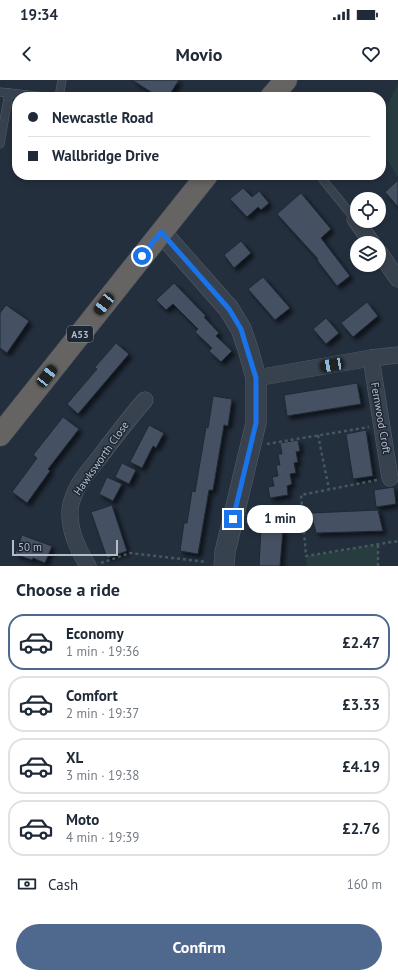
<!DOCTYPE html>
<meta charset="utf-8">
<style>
body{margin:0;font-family:"PT Sans",sans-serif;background:#f6f6f7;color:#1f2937;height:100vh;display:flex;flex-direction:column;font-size:15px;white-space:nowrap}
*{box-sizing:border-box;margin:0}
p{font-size:13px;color:#747a83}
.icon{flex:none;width:22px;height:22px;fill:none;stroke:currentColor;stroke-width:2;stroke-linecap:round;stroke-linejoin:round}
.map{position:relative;height:486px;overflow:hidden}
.drawer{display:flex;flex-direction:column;background:#fff;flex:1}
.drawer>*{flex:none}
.hud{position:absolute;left:12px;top:12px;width:374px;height:88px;border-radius:16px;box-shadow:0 2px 6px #0003;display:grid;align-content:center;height:88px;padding:0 16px;background:#fff}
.tools{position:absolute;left:350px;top:112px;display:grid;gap:8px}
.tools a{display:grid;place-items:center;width:36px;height:36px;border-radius:50%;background:#fff;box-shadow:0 2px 6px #0003;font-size:20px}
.scale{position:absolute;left:12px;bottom:10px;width:106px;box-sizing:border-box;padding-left:4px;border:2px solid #b4bcc9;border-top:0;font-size:11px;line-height:14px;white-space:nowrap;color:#b4bcc9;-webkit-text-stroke:3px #1d2633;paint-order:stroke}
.end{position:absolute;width:18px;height:18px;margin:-9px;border:5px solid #1a73e8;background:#fff;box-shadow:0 0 0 2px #fff}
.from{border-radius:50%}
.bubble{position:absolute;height:28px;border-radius:14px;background:#fff;box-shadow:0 2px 6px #0003;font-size:13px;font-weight:600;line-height:28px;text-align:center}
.car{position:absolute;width:12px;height:24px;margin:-12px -6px;border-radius:5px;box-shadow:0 0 3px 1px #0007;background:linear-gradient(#222 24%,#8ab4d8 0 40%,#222 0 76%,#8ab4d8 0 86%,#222 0)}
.hud b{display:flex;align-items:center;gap:14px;height:38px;font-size:15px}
.hud b+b{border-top:1px solid #e0e1e3}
.hud i{width:10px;height:10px;background:#1f2937}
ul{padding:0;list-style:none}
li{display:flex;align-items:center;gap:12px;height:56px;margin:0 8px 6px;padding:0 8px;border:2px solid #e0e1e3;border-radius:16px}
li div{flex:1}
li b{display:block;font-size:15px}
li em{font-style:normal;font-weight:600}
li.current{border-color:#4f688e}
li>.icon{width:36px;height:36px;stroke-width:1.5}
h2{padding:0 16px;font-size:18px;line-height:48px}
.pay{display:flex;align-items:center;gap:10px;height:44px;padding:0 16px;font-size:15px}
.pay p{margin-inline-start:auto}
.cta{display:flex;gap:8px;margin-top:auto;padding:8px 16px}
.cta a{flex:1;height:46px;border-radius:24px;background:#4f688e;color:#fff;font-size:16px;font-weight:600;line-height:46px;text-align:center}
.status{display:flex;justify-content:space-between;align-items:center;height:28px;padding:0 20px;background:#fff;direction:ltr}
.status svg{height:11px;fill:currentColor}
header{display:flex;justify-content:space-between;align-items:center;height:52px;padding:0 16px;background:#fff;font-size:18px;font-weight:600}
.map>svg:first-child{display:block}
</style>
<div class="status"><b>19:34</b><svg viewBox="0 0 49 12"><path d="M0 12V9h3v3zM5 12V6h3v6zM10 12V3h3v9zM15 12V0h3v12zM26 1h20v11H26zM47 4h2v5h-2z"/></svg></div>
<header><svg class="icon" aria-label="back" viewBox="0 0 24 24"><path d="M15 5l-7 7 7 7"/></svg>Movio<svg class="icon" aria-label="heart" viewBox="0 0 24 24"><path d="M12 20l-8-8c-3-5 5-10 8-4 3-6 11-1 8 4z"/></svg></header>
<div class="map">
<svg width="398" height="486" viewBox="0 0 398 486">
<defs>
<filter id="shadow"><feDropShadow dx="3.5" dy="3.5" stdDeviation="2" flood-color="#0009"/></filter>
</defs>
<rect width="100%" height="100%" fill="#242f3e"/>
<g fill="#263c3f">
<polygon points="398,3 398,95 397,96 381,69 381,40"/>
<polygon points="378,465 378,486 307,486 306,476"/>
</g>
<g fill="#455162" stroke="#1f2835" filter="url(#shadow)">
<polygon points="132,0 179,0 168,17 159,17"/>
<polygon points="398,100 398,127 385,112"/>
<polygon points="243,108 252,117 259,111 269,123 261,130 258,127 247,137 230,119"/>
<polygon points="301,113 331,149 321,158 350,196 337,206 317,180 318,179 277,134"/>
<polygon points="241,161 251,173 234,188 224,175"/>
<polygon points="263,197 290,228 275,240 248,209"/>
<polygon points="174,203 206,236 204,237 219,253 216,256 232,271 221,282 209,271 212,268 195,252 198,249 173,224 166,230 156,220"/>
<polygon points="367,222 378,236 353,257 341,243"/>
<polygon points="6,225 29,241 7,273 0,268 0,233"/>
<polygon points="326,238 339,253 326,264 313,249"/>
<polygon points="116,263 129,274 78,334 67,324 97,289 95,287"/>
<polygon points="357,303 361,324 287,336 284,315"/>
<polygon points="213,316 232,319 228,346 224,345 213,410 209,410 198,474 180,471 184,443 187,443 192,411 195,412 206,347 208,348"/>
<polygon points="63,337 79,349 48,389 50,391 27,423 12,412 37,378 33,375"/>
<polygon points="149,345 164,353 156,368 153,366 142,388 130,382"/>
<polygon points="366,350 373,396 353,399 346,354"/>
<polygon points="298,360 300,371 296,372 298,382 294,383 296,393 290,394 292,404 287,406 288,415 270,418 268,407 274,406 272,397 278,396 276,385 280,385 278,374 282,374 280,363"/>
<polygon points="122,383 136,390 129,404 115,397"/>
<polygon points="107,397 122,404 113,421 99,414"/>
<polygon points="394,407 396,424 376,427 374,410"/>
<polygon points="112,425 127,471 107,478 91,432"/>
<polygon points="378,430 383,451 316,453 311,433"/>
<polygon points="261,449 283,450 280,486 259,486"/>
<polygon points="22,455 52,466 45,483 33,478 32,480 15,474"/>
</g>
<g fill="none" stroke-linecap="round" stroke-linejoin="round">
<defs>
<g id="service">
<polyline points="0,12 46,17"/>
<polyline points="59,17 62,0"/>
<polyline points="0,64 9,13"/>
<polyline points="323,100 355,139"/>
</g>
<g id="minor">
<polyline points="355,139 372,163"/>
<polyline points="379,172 398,199"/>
<polyline points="371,278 390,398"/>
<polyline points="256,298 371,278 398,275"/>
<path d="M88 486C78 469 69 451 70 431 70 424 73 417 76 410 81 399 91 388 99 378 114 358 129 338 145 320"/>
</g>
<polyline id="tertiary" points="161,152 229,229 241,249 248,269 256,298 256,343 225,472 224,486"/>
<g id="trunk">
<polyline points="271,17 286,0"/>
<polyline points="0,355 207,95"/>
</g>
</defs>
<use href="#service" stroke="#565f6c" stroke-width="9"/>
<use href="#minor" stroke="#565f6c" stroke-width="17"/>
<use href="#tertiary" stroke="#565f6c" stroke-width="21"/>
<use href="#trunk" stroke="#434c59" stroke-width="23"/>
<g stroke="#44595c" stroke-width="2.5" stroke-dasharray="3 3" stroke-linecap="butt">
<polyline points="318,355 329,409"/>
<polyline points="267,364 369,347"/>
<polyline points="377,400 301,415 306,476 398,461"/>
<polyline points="249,440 267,441 303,436"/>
<polyline points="101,483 130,473 207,482"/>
<polyline points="378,486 378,465"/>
</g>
<use href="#service" stroke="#38414e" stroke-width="8"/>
<use href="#minor" stroke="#38414e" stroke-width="16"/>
<use href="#tertiary" stroke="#38414e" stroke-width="20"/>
<use href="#trunk" stroke="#656462" stroke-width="22"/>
</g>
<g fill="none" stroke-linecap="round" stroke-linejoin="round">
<polyline stroke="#1a73e8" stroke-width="5" points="142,176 161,152 229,229 241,249 244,259 256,298 256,343 233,439"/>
</g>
<g text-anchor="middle" stroke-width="3" stroke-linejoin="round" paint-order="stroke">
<rect fill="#1d2633" stroke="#878f9c" stroke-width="1" x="67" y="246" width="26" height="16" rx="3"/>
<g font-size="10" font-weight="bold" fill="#b4bcc9">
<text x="80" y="258">A53</text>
</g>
<g font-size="11" fill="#b4bcc9" stroke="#1d2633">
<text transform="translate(381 338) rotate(80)" y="4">Fernwood Croft</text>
<text transform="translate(101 378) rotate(-55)" y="4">Hawksworth Close</text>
</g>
</g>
</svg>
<div class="tools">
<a><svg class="icon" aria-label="locate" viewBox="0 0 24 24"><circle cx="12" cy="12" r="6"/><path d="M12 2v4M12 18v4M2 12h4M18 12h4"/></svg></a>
<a><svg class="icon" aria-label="layers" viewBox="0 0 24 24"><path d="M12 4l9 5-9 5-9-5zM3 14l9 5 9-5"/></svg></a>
</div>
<div class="scale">50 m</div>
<i class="end from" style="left:142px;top:176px"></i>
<i class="end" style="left:233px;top:439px"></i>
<div class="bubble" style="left:247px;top:425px;width:66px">1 min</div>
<i class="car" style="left:104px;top:224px;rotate:218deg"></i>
<i class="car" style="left:332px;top:285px;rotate:260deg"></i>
<i class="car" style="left:47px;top:296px;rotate:38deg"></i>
<div class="hud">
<b><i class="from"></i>Newcastle Road</b>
<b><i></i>Wallbridge Drive</b>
</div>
</div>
<section class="drawer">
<h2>Choose a ride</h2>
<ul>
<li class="current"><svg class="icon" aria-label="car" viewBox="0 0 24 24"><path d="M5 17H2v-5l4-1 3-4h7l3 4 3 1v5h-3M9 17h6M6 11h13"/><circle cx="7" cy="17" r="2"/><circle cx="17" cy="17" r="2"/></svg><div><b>Economy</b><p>1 min · 19:36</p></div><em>£2.47</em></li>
<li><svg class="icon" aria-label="car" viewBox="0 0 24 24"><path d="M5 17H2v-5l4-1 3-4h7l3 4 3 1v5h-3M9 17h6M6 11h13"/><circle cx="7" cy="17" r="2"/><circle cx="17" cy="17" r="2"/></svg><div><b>Comfort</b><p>2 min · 19:37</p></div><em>£3.33</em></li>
<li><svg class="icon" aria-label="car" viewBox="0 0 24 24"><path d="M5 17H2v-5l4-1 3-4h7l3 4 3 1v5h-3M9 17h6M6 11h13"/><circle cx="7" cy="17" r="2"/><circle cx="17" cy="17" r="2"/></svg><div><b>XL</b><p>3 min · 19:38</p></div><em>£4.19</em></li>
<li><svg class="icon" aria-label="car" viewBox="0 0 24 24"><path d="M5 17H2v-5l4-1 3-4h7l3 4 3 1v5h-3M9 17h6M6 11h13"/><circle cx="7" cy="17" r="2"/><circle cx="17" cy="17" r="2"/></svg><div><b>Moto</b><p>4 min · 19:39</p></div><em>£2.76</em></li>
</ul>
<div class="pay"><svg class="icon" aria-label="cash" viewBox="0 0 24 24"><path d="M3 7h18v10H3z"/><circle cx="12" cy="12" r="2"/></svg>Cash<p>160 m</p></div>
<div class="cta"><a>Confirm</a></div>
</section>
